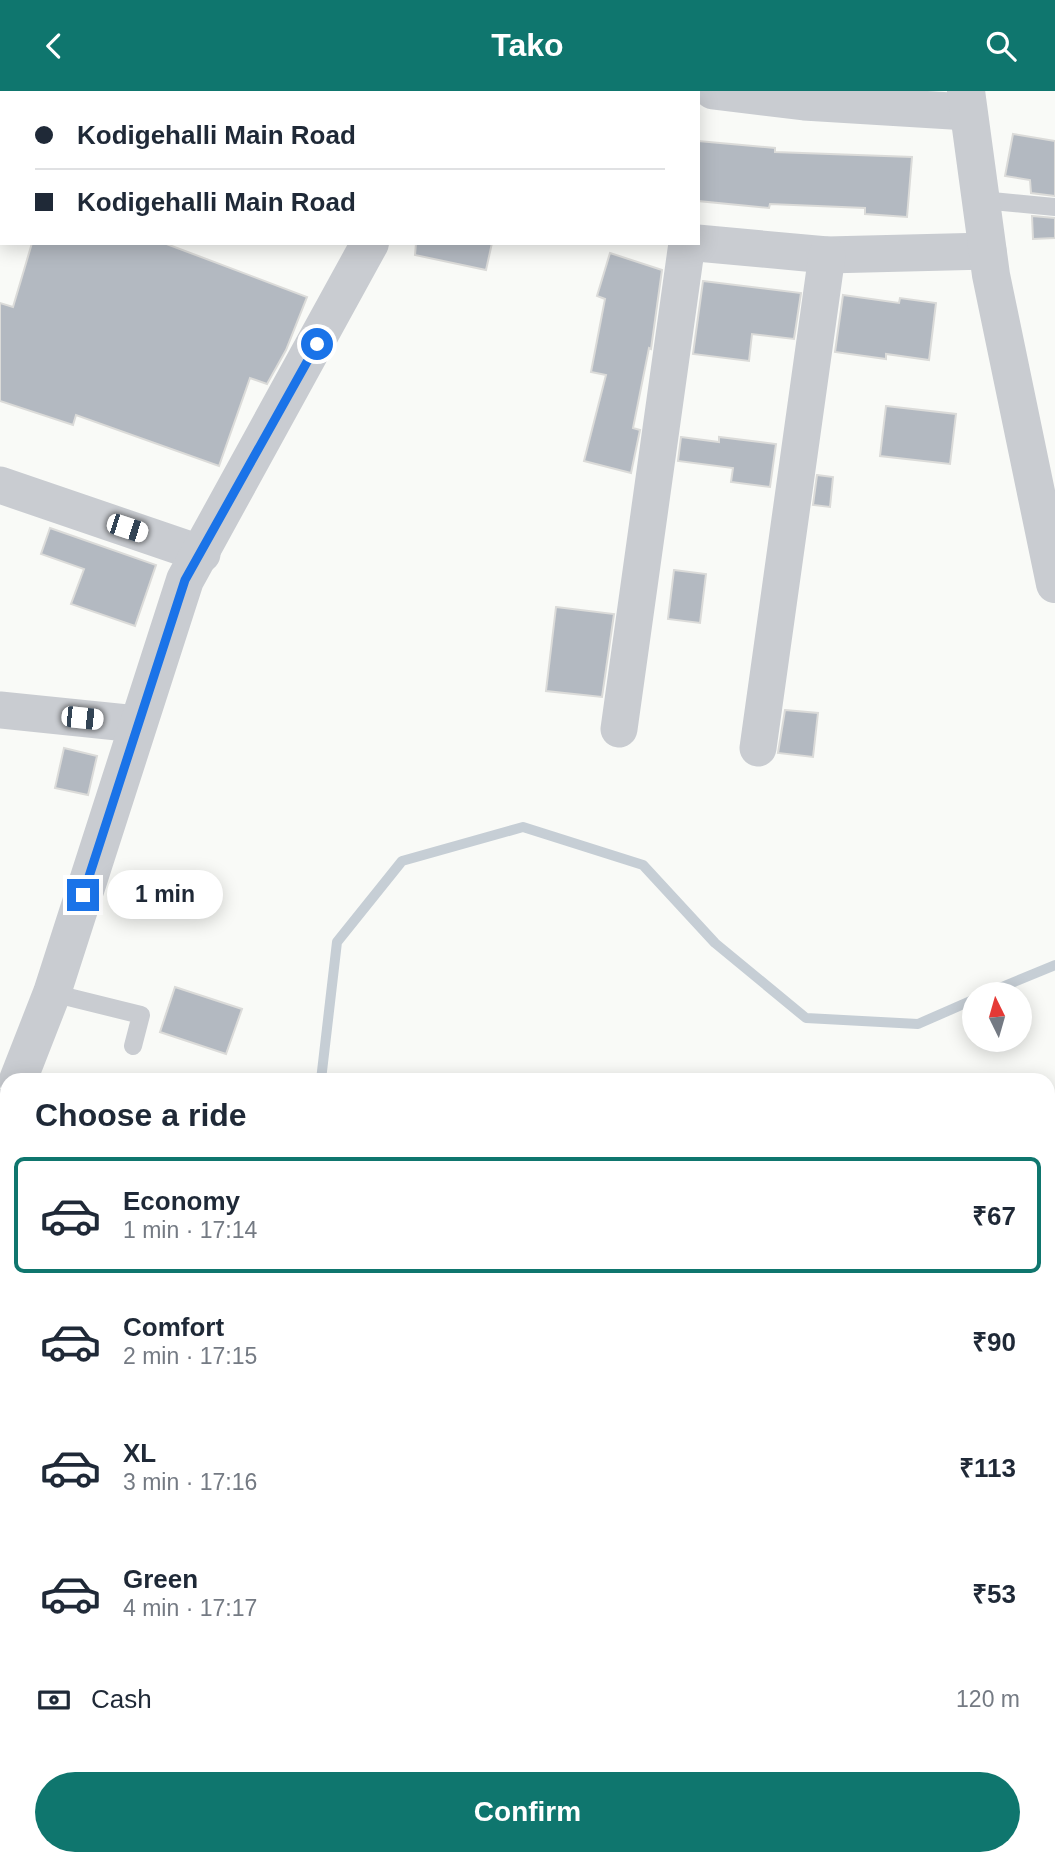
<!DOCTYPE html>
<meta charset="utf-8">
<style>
body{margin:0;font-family:Arial,sans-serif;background:#f6f6f7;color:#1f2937;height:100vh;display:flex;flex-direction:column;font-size:26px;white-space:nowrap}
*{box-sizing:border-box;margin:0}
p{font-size:23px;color:#747a83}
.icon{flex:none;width:38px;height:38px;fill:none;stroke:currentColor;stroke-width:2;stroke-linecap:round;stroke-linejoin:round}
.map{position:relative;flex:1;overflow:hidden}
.sheet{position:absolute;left:0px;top:982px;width:1055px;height:793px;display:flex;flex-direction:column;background:#fff;border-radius:21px 21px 0 0;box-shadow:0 4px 18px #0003}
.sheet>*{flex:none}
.top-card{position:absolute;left:0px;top:0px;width:700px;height:154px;box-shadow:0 4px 18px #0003;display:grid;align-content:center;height:154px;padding:0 35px;background:#fff}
.needle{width:46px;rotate:355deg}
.buttons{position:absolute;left:962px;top:891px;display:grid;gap:14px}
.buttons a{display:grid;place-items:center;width:70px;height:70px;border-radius:50%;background:#fff;box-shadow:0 4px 18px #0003;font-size:35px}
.end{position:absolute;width:32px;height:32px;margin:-16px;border:9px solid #1a73e8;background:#fff;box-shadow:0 0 0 4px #fff}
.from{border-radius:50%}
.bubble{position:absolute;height:49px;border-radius:24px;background:#fff;box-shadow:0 4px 18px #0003;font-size:23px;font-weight:700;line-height:49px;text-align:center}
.car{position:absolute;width:21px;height:42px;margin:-21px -10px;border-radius:9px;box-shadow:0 0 5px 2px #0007;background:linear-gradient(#fff 24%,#345 0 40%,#fff 0 76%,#345 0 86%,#fff 0)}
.top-card b{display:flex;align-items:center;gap:24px;height:66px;font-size:26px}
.top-card b+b{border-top:2px solid #e0e1e3}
.top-card i{width:18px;height:18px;background:#1f2937}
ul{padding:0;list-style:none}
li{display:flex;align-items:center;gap:21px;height:116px;margin:0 14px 10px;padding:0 21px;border:4px solid transparent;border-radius:10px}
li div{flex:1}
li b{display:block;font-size:26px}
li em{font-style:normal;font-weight:700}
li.current{border-color:#0f766e}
li>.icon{width:63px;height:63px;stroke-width:1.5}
h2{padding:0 35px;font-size:32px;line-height:84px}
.pay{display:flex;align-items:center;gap:18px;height:77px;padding:0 35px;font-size:26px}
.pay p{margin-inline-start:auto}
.cta{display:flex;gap:14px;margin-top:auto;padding:14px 35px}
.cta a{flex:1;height:80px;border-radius:42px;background:#0f766e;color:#fff;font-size:28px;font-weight:700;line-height:80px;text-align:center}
header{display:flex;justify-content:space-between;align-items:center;height:91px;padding:0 35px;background:#0f766e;color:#fff;font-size:32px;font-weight:700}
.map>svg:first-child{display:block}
</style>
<header><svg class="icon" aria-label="back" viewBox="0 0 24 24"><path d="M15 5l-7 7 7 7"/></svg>Tako<svg class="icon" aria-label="search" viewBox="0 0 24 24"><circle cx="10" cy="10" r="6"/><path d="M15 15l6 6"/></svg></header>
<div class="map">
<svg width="1055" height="1773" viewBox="0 0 1055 1773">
<rect width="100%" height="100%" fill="#f9faf7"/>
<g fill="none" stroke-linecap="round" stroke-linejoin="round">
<g stroke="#c6ced5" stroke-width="10">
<polyline points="985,903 1055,874"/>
<polyline points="321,989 337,851 402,770 523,736 643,774 715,852 806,927 918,933 975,908"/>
<polyline points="0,1634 7,1634"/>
</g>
</g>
<g fill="#b3b9c1" stroke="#dbdbd9" stroke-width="2">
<polygon points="1013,43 1055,50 1055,105 1031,102 1030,89 1005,85"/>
<polygon points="698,50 775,57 775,61 912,66 907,126 865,123 865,117 770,113 769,117 698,110"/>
<polygon points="1032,125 1055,127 1055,147 1033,148"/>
<polygon points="32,152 164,152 307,206 286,259 267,293 250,287 219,375 76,324 73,334 0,310 0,212 13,216"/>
<polygon points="416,152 492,152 486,179 415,164"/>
<polygon points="610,162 662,179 651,258 649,257 633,337 640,339 631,382 584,370 606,284 591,281 605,208 597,205"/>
<polygon points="703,190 801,202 794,248 752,243 749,270 693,263"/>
<polygon points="843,204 899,212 900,207 936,212 929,269 886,263 886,268 835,261"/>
<polygon points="886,315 956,323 950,373 880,365"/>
<polygon points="681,346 719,351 719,346 776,353 770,396 731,391 733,377 678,370"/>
<polygon points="817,384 833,386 830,416 813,414"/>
<polygon points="50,437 156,474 135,535 71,513 84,478 41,463"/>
<polygon points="674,479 706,483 700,532 668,528"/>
<polygon points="556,516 614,523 602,606 546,600"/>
<polygon points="785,619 818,622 813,666 778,662"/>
<polygon points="64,657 97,665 88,704 55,697"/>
<polygon points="175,896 242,918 226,963 160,941"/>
</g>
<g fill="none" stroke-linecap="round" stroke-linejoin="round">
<g stroke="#c9ccd1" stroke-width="18">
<polyline points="982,109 1055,116"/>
<polyline points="52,902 141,924 133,955"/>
</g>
<g stroke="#c9ccd1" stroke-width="37">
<polyline points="713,0 804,11 968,21"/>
<polyline points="24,2 24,0"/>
<polyline points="697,152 827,164 988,160"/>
<polyline points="0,394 202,463"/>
<polyline points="0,619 137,633"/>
<polyline points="619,638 687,152"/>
<polyline points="758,657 827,164"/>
<polyline points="0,1228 7,1231"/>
<polyline points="0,1344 7,1346"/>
<polyline points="0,1495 7,1497"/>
<polyline points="678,1773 678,1768"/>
</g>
<g stroke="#c9ccd1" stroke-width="38">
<polyline points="966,0 991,184 1055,493"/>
<polyline points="415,2 415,0"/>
<polyline points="18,989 52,902 185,489 370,152"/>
<polyline points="0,1034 7,1016"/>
<polyline points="1048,1377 1055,1349"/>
<polyline points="968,1773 968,1768"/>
</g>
</g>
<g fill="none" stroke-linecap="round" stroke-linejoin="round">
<polyline stroke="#1a73e8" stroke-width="9" points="83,804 185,489 317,253"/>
</g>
</svg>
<div class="buttons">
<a><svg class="needle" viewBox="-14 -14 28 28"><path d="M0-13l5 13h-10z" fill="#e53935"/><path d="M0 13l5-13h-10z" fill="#747a83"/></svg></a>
</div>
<i class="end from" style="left:317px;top:253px"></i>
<i class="end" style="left:83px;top:804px"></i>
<div class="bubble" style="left:107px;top:779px;width:116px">1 min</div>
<i class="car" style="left:127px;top:437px;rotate:108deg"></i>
<i class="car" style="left:82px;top:627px;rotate:96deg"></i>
<div class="top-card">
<b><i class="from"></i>Kodigehalli Main Road</b>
<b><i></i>Kodigehalli Main Road</b>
</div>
<section class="sheet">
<h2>Choose a ride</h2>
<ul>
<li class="current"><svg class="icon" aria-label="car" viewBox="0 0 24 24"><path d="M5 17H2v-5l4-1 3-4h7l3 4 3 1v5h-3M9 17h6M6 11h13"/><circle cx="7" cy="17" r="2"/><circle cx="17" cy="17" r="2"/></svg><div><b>Economy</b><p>1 min · 17:14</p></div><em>₹67</em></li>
<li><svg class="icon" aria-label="car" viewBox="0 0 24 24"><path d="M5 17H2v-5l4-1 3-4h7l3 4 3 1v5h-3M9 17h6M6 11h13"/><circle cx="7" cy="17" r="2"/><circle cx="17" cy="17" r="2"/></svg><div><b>Comfort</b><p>2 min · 17:15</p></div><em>₹90</em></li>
<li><svg class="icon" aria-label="car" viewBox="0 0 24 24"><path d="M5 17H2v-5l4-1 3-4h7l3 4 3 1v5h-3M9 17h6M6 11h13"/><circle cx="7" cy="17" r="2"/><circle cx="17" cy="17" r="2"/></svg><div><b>XL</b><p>3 min · 17:16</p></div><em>₹113</em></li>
<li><svg class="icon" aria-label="car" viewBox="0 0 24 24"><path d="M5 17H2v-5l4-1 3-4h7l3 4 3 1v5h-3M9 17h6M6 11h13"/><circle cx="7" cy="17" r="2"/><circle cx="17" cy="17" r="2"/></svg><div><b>Green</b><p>4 min · 17:17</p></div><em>₹53</em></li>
</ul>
<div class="pay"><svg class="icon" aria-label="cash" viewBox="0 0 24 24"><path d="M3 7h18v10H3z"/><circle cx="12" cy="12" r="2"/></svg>Cash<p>120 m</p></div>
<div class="cta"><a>Confirm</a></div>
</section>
</div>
